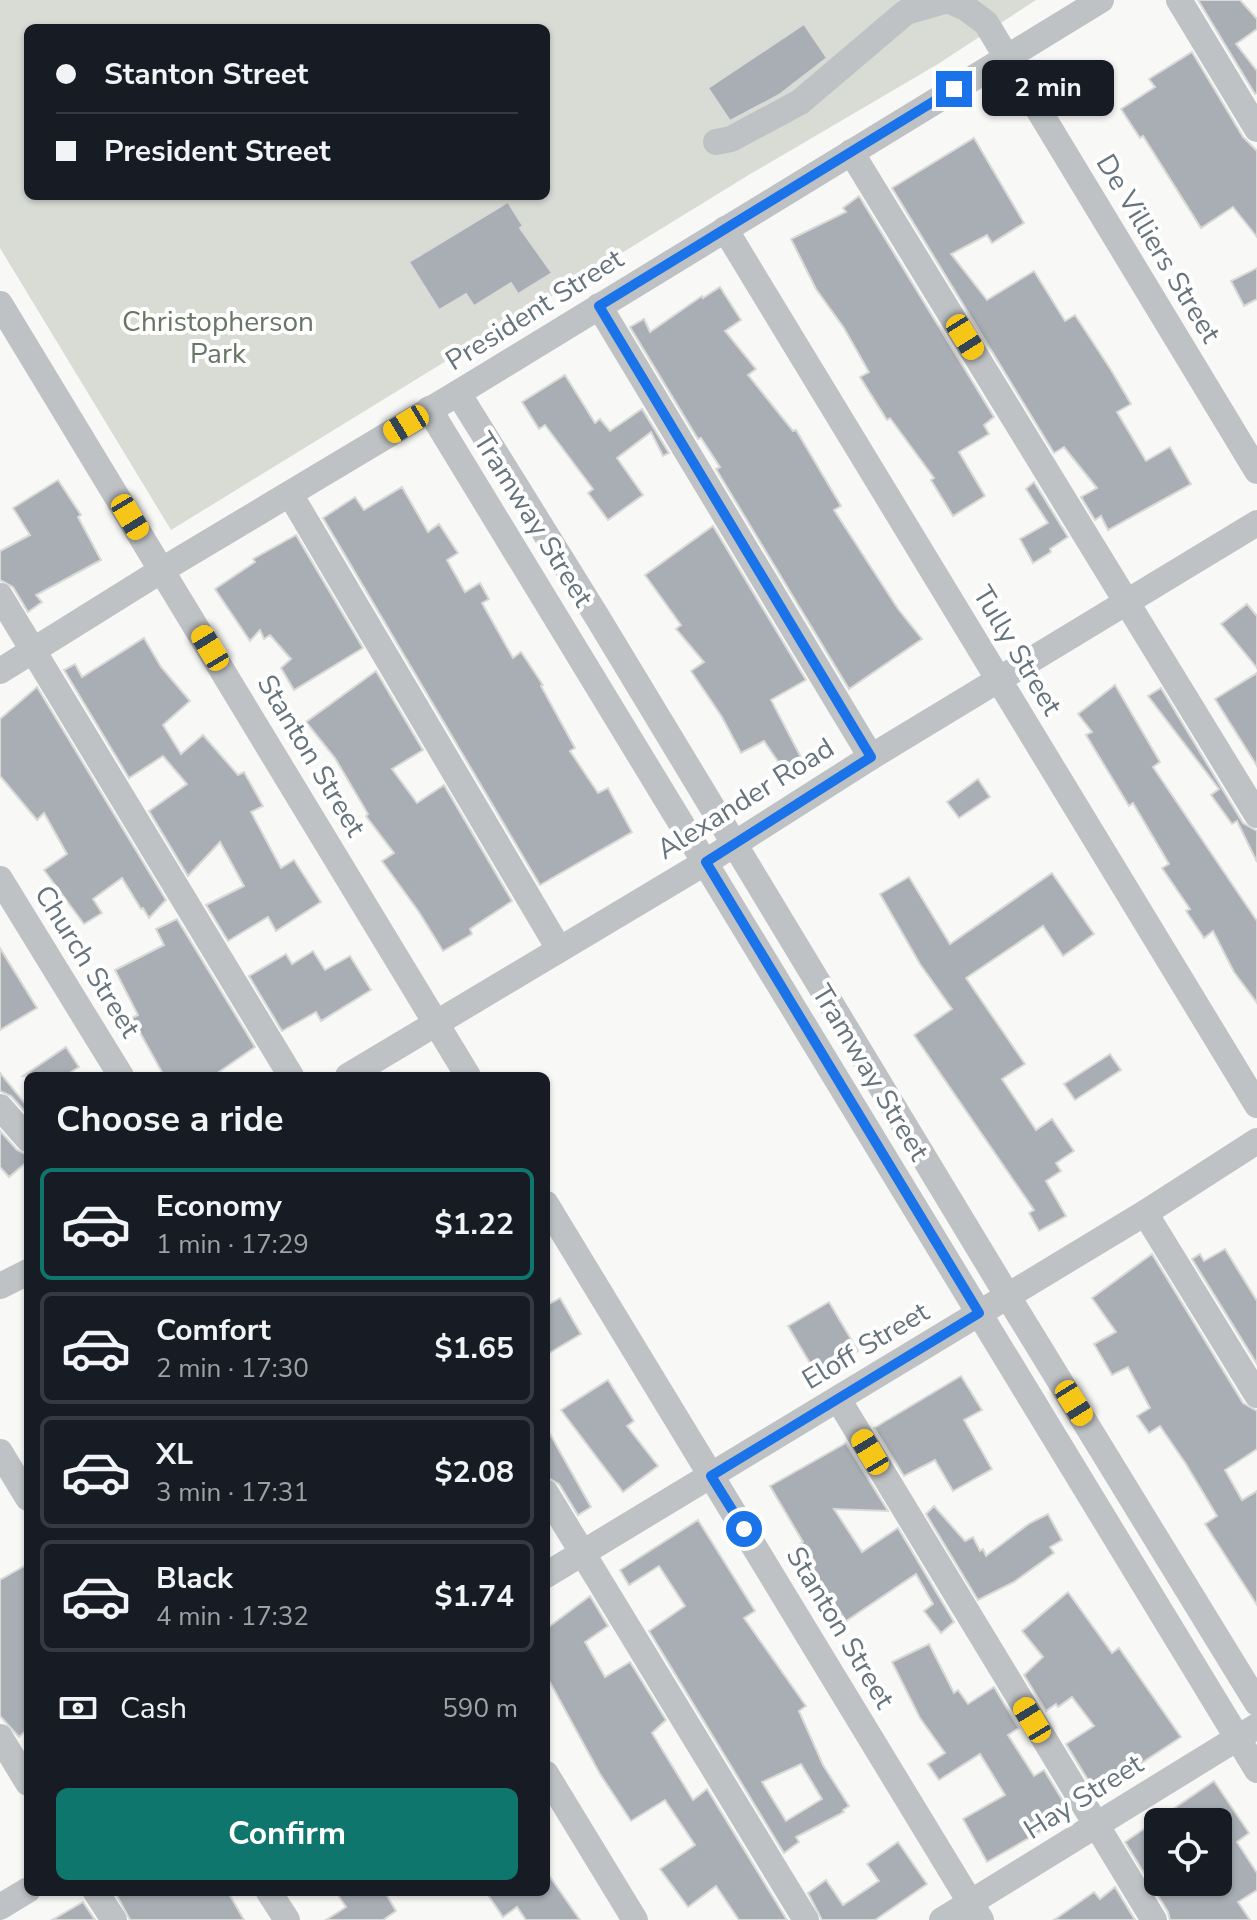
<!DOCTYPE html>
<meta charset="utf-8">
<style>
body{margin:0;font-family:"Nunito Sans",sans-serif;background:#20242c;color:#f1f3f6;height:100vh;display:flex;flex-direction:column;font-size:30px;white-space:nowrap}
*{box-sizing:border-box;margin:0}
p{font-size:26px;color:#9ea1a6}
.icon{flex:none;width:44px;height:44px;fill:none;stroke:currentColor;stroke-width:2;stroke-linecap:round;stroke-linejoin:round}
.map{position:relative;flex:1;overflow:hidden}
.drawer{position:absolute;left:24px;top:1072px;width:526px;height:824px;display:flex;flex-direction:column;background:#171b24;border-radius:12px;box-shadow:0 2px 6px #0004}
.drawer>*{flex:none}
.guide{position:absolute;left:24px;top:24px;width:526px;height:176px;border-radius:12px;box-shadow:0 2px 6px #0004;display:grid;align-content:center;height:176px;padding:0 32px;background:#171b24}
.controls{position:absolute;left:1144px;top:1808px;display:grid;gap:16px}
.controls a{display:grid;place-items:center;width:88px;height:88px;border-radius:12px;background:#171b24;box-shadow:0 2px 6px #0004;font-size:40px}
.end{position:absolute;width:36px;height:36px;margin:-18px;border:10px solid #1a73e8;background:#fff;box-shadow:0 0 0 4px #fff}
.from{border-radius:50%}
.bubble{position:absolute;height:56px;border-radius:12px;background:#171b24;box-shadow:0 2px 6px #0004;font-size:26px;font-weight:700;line-height:56px;text-align:center}
.car{position:absolute;width:24px;height:48px;margin:-24px -12px;border-radius:10px;box-shadow:0 0 6px 2px #0007;background:linear-gradient(#f5c518 24%,#345 0 40%,#f5c518 0 76%,#345 0 86%,#f5c518 0)}
.guide b{display:flex;align-items:center;gap:28px;height:76px;font-size:30px}
.guide b+b{border-top:2px solid #363941}
.guide i{width:20px;height:20px;background:#f1f3f6}
ul{padding:0;list-style:none}
li{display:flex;align-items:center;gap:24px;height:112px;margin:0 16px 12px;padding:0 16px;border:4px solid #363941;border-radius:12px}
li div{flex:1}
li b{display:block;font-size:30px}
li em{font-style:normal;font-weight:700}
li.selected{border-color:#0f766e}
li>.icon{width:72px;height:72px;stroke-width:1.5}
h2{padding:0 32px;font-size:36px;line-height:96px}
.pay{display:flex;align-items:center;gap:20px;height:88px;padding:0 32px;font-size:30px}
.pay p{margin-inline-start:auto}
.primary-button{display:flex;gap:16px;margin-top:auto;padding:16px 32px}
.primary-button a{flex:1;height:92px;border-radius:12px;background:#0f766e;color:#fff;font-size:32px;font-weight:700;line-height:92px;text-align:center}
.map>svg:first-child{display:block}
</style>
<div class="map">
<svg width="1257" height="1920" viewBox="0 0 1257 1920">
<rect width="100%" height="100%" fill="#f8f8f6"/>
<path fill="#d8dcd5" fill-rule="evenodd" d="M0 0H1036L938 64 747 176 171 530 0 248ZM28 28H546V196H28Z"/>
<g fill="#a8aeb4" stroke="#d9d9d8" stroke-width="2" fill-rule="evenodd">
<polygon points="1198,0 1240,0 1257,19 1257,29 1236,44 1257,71 1257,93 1255,94"/>
<polygon points="804,24 827,58 779,95 730,121 708,88"/>
<polygon points="1192,52 1243,137 1257,151 1257,237 1233,207 1201,228 1143,136 1140,138 1121,109 1155,87 1149,79"/>
<polygon points="974,138 1024,223 992,243 987,235 951,254 987,300 1034,271 1065,321 1075,315 1111,370 1131,404 1117,412 1146,461 1170,447 1191,484 1108,530 1101,516 1095,520 1081,497 1097,488 1064,447 1054,453 892,188"/>
<polygon points="859,196 994,417 984,425 989,434 959,452 985,496 953,516 931,480 934,478 890,418 887,420 860,377 869,372 844,328 816,289 791,239 846,212 843,208"/>
<polygon points="508,202 523,226 520,228 552,273 518,294 511,283 474,306 466,294 439,310 409,262"/>
<polygon points="1257,268 1257,299 1244,306 1231,281"/>
<polygon points="720,287 741,320 725,331 756,369 748,375 793,431 796,430 841,506 834,510 898,609 922,639 849,689 716,469 720,467 701,438 698,439 630,327 644,319 650,332 702,296 703,298"/>
<polygon points="565,375 595,423 600,419 610,431 642,409 669,453 663,456 651,432 617,458 643,495 608,520 588,493 593,489 545,425 539,429 522,402"/>
<polygon points="58,480 81,515 78,517 101,560 36,595 42,602 28,612 13,587 0,580 0,551 30,535 13,508"/>
<polygon points="1034,482 1068,537 1050,549 1051,552 1033,563 1020,539 1048,523 1026,489"/>
<polygon points="402,487 428,532 439,524 458,553 447,560 465,592 480,583 489,599 482,603 513,658 521,652 543,685 541,686 575,748 570,751 598,793 608,788 632,832 540,885 323,518 355,497 364,510"/>
<polygon points="713,526 806,680 771,700 805,765 788,776 764,741 741,753 722,717 691,671 704,662 676,629 681,625 645,575"/>
<polygon points="296,535 363,648 294,690 281,668 291,659 270,635 264,639 260,630 250,641 215,589 255,562 253,559"/>
<polygon points="1247,604 1257,616 1257,668 1221,624"/>
<polygon points="144,638 161,667 190,701 163,725 181,754 203,735 238,775 244,772 263,806 251,812 281,868 294,860 321,902 276,931 268,917 228,941 206,905 244,886 220,842 188,876 149,811 187,784 163,756 129,778 64,670 75,664 82,677"/>
<polygon points="376,671 423,750 392,769 417,803 444,785 512,901 470,929 472,934 443,951 419,912 382,861 394,853 366,816 368,814 335,758 306,722"/>
<polygon points="1257,673 1257,766 1215,699"/>
<polygon points="1115,685 1160,762 1153,767 1257,921 1257,1003 1234,972 1213,931 1204,938 1186,911 1190,909 1162,868 1169,864 1133,803 1129,806 1086,735 1092,732 1078,714"/>
<polygon points="37,687 166,900 149,918 143,908 141,909 122,878 93,899 102,913 84,924 44,870 67,854 44,813 37,820 0,776 0,719"/>
<polygon points="1161,688 1243,823 1257,831 1257,862 1237,821 1232,824 1211,795 1219,789 1148,696"/>
<polygon points="978,779 990,797 959,818 947,802"/>
<polygon points="1052,873 1094,934 1063,956 1043,926 966,978 1025,1064 1002,1079 1036,1130 1052,1119 1074,1151 1056,1163 1061,1171 1046,1181 1066,1216 1039,1231 1029,1213 1034,1210 914,1035 952,1009 920,964 880,894 909,877 950,944"/>
<polygon points="177,919 255,1047 213,1076 164,1076 132,1018 138,1015 115,970 164,945 156,929"/>
<polygon points="0,948 37,1008 0,1030"/>
<polygon points="313,951 325,970 350,956 371,990 321,1021 316,1012 282,1031 249,976 286,954 292,964"/>
<polygon points="66,1047 79,1067 65,1076 23,1076"/>
<polygon points="1110,1054 1121,1070 1075,1100 1064,1084"/>
<polygon points="0,1073 28,1107 28,1115 11,1096 0,1091"/>
<polygon points="0,1131 17,1150 28,1155 28,1161 9,1177 0,1167"/>
<polygon points="1225,1249 1257,1301 1257,1364 1192,1259 1200,1254 1204,1261"/>
<polygon points="1152,1254 1243,1403 1257,1411 1257,1449 1225,1470 1242,1500 1257,1491 1257,1605 1205,1524 1217,1516 1186,1464 1160,1426 1149,1433 1137,1416 1150,1408 1128,1367 1112,1375 1094,1344 1116,1332 1092,1298"/>
<polygon points="560,1298 581,1334 546,1355 546,1306"/>
<polygon points="829,1302 858,1351 817,1375 788,1326"/>
<polygon points="961,1376 982,1410 964,1420 992,1469 953,1491 935,1460 904,1476 874,1428"/>
<polygon points="608,1380 634,1421 627,1426 658,1466 623,1492 561,1410"/>
<polygon points="546,1427 591,1507 578,1515 559,1484 546,1477"/>
<polygon points="846,1443 888,1511 834,1509 862,1552 898,1528 954,1622 941,1633 924,1611 933,1604 916,1574 846,1621 797,1546 803,1542 770,1486"/>
<polygon points="934,1506 965,1541 973,1537 980,1551 983,1549 986,1556 1030,1523 1048,1514 1062,1540 1050,1547 1054,1553 1014,1582 978,1600 926,1514"/>
<path d="M698 1520 755 1611 744 1618 806 1706 799 1711 823 1765 849 1806 843 1810 844 1812 796 1837 799 1842 784 1853 649 1631 685 1606 659 1566 629 1585 620 1570ZM801 1764 822 1799 786 1821 762 1782Z"/>
<polygon points="28,1564 28,1729 19,1737 0,1716 0,1580"/>
<polygon points="1068,1592 1112,1653 1119,1648 1181,1737 1096,1793 1066,1744 1094,1726 1072,1697 1058,1707 1056,1704 1046,1711 1024,1675 1043,1657 1022,1631"/>
<polygon points="590,1596 608,1626 585,1642 605,1677 630,1662 666,1720 652,1733 693,1800 707,1789 787,1920 739,1920 716,1886 688,1907 660,1869 695,1845 665,1800 631,1821 600,1774 546,1675 546,1629"/>
<polygon points="929,1644 954,1693 958,1690 968,1704 994,1687 1019,1728 1008,1735 1034,1776 1044,1770 1071,1814 987,1862 963,1819 1005,1795 980,1754 939,1780 928,1764 945,1753 920,1718 892,1662"/>
<path d="M1214 1781 1249 1833 1237 1842 1257 1873V1890L1238 1902 1250 1920H1170L1168 1912 1125 1842ZM1158 1822H1218V1882H1158Z"/>
<polygon points="898,1842 927,1884 875,1920 822,1920 808,1893 826,1880 843,1905 879,1881 867,1864"/>
<polygon points="546,1871 580,1920 526,1920 517,1907 503,1917 486,1892 546,1892"/>
<polygon points="1115,1887 1135,1920 1054,1920 1094,1892 1100,1899"/>
<polygon points="115,1892 228,1892 244,1920 130,1920"/>
<polygon points="336,1892 385,1892 396,1911 383,1920 326,1920 346,1907"/>
<polygon points="83,1902 95,1920 52,1920"/>
</g>
<g fill="none" stroke-linecap="round" stroke-linejoin="round">
<g stroke="#bec2c5" stroke-width="26">
<polyline points="1179,0 1257,129"/>
<polyline points="716,142 731,139 800,102 906,12 948,0 966,8 986,23 1257,471"/>
<polyline points="851,152 1257,815"/>
<polyline points="725,229 1257,1105"/>
<polyline points="0,304 468,1076"/>
<polyline points="599,306 871,757"/>
<polyline points="458,393 596,615 1007,1295 1257,1703"/>
<polyline points="429,409 1257,1770"/>
<polyline points="290,494 559,949"/>
<polyline points="0,596 291,1076"/>
<polyline points="0,671 162,570 458,393 1101,0"/>
<polyline points="0,879 121,1076"/>
<polyline points="348,1076 706,862 871,757 1257,523"/>
<polyline points="0,1107 28,1139"/>
<polyline points="546,1204 981,1920"/>
<polyline points="1145,1213 1257,1395"/>
<polyline points="0,1286 28,1272"/>
<polyline points="838,1399 1154,1920"/>
<polyline points="0,1452 28,1498"/>
<polyline points="546,1493 806,1920"/>
<polyline points="546,1575 1145,1213 1257,1141"/>
<polyline points="0,1737 28,1783"/>
<polyline points="546,1774 635,1920"/>
<polyline points="96,1892 114,1920"/>
<polyline points="269,1892 287,1920"/>
<polyline points="0,1907 28,1890"/>
<polyline points="942,1920 1257,1726"/>
</g>
</g>
<g fill="none" stroke-linecap="round" stroke-linejoin="round">
<polyline stroke="#1a73e8" stroke-width="10" points="744,1529 711,1476 979,1313 706,862 871,757 599,306 954,89"/>
</g>
<g text-anchor="middle" stroke-width="8" stroke-linejoin="round" paint-order="stroke">
<g font-size="28" fill="#66747d" stroke="#fff">
<text transform="translate(1159 248) rotate(59)" y="10">De Villiers Street</text>
<text transform="translate(534 309) rotate(-32)" y="10">President Street</text>
<text transform="translate(534 519) rotate(58)" y="10">Tramway Street</text>
<text transform="translate(1018 650) rotate(59)" y="10">Tully Street</text>
<text transform="translate(312 755) rotate(59)" y="10">Stanton Street</text>
<text transform="translate(745 798) rotate(-32)" y="10">Alexander Road</text>
<text transform="translate(88 961) rotate(58)" y="10">Church Street</text>
<text transform="translate(871 1072) rotate(59)" y="10">Tramway Street</text>
<text transform="translate(865 1345) rotate(-31)" y="10">Eloff Street</text>
<text transform="translate(841 1627) rotate(59)" y="10">Stanton Street</text>
<text transform="translate(1083 1796) rotate(-32)" y="10">Hay Street</text>
</g>
<g font-size="28" fill="#687665" stroke="#fff">
<text x="218" y="331">Christopherson<tspan x="218" dy="32">Park</tspan></text>
</g>
</g>
</svg>
<div class="controls">
<a><svg class="icon" aria-label="locate" viewBox="0 0 24 24"><circle cx="12" cy="12" r="6"/><path d="M12 2v4M12 18v4M2 12h4M18 12h4"/></svg></a>
</div>
<i class="end from" style="left:744px;top:1529px"></i>
<i class="end" style="left:954px;top:89px"></i>
<div class="bubble" style="left:982px;top:60px;width:132px">2 min</div>
<i class="car" style="left:965px;top:337px;rotate:148deg"></i>
<i class="car" style="left:406px;top:424px;rotate:239deg"></i>
<i class="car" style="left:130px;top:517px;rotate:149deg"></i>
<i class="car" style="left:210px;top:648px;rotate:329deg"></i>
<i class="car" style="left:1074px;top:1403px;rotate:148deg"></i>
<i class="car" style="left:870px;top:1452px;rotate:329deg"></i>
<i class="car" style="left:1032px;top:1720px;rotate:329deg"></i>
<div class="guide">
<b><i class="from"></i>Stanton Street</b>
<b><i></i>President Street</b>
</div>
<section class="drawer">
<h2>Choose a ride</h2>
<ul>
<li class="selected"><svg class="icon" aria-label="car" viewBox="0 0 24 24"><path d="M5 17H2v-5l4-1 3-4h7l3 4 3 1v5h-3M9 17h6M6 11h13"/><circle cx="7" cy="17" r="2"/><circle cx="17" cy="17" r="2"/></svg><div><b>Economy</b><p>1 min · 17:29</p></div><em>$1.22</em></li>
<li><svg class="icon" aria-label="car" viewBox="0 0 24 24"><path d="M5 17H2v-5l4-1 3-4h7l3 4 3 1v5h-3M9 17h6M6 11h13"/><circle cx="7" cy="17" r="2"/><circle cx="17" cy="17" r="2"/></svg><div><b>Comfort</b><p>2 min · 17:30</p></div><em>$1.65</em></li>
<li><svg class="icon" aria-label="car" viewBox="0 0 24 24"><path d="M5 17H2v-5l4-1 3-4h7l3 4 3 1v5h-3M9 17h6M6 11h13"/><circle cx="7" cy="17" r="2"/><circle cx="17" cy="17" r="2"/></svg><div><b>XL</b><p>3 min · 17:31</p></div><em>$2.08</em></li>
<li><svg class="icon" aria-label="car" viewBox="0 0 24 24"><path d="M5 17H2v-5l4-1 3-4h7l3 4 3 1v5h-3M9 17h6M6 11h13"/><circle cx="7" cy="17" r="2"/><circle cx="17" cy="17" r="2"/></svg><div><b>Black</b><p>4 min · 17:32</p></div><em>$1.74</em></li>
</ul>
<div class="pay"><svg class="icon" aria-label="cash" viewBox="0 0 24 24"><path d="M3 7h18v10H3z"/><circle cx="12" cy="12" r="2"/></svg>Cash<p>590 m</p></div>
<div class="primary-button"><a>Confirm</a></div>
</section>
</div>
